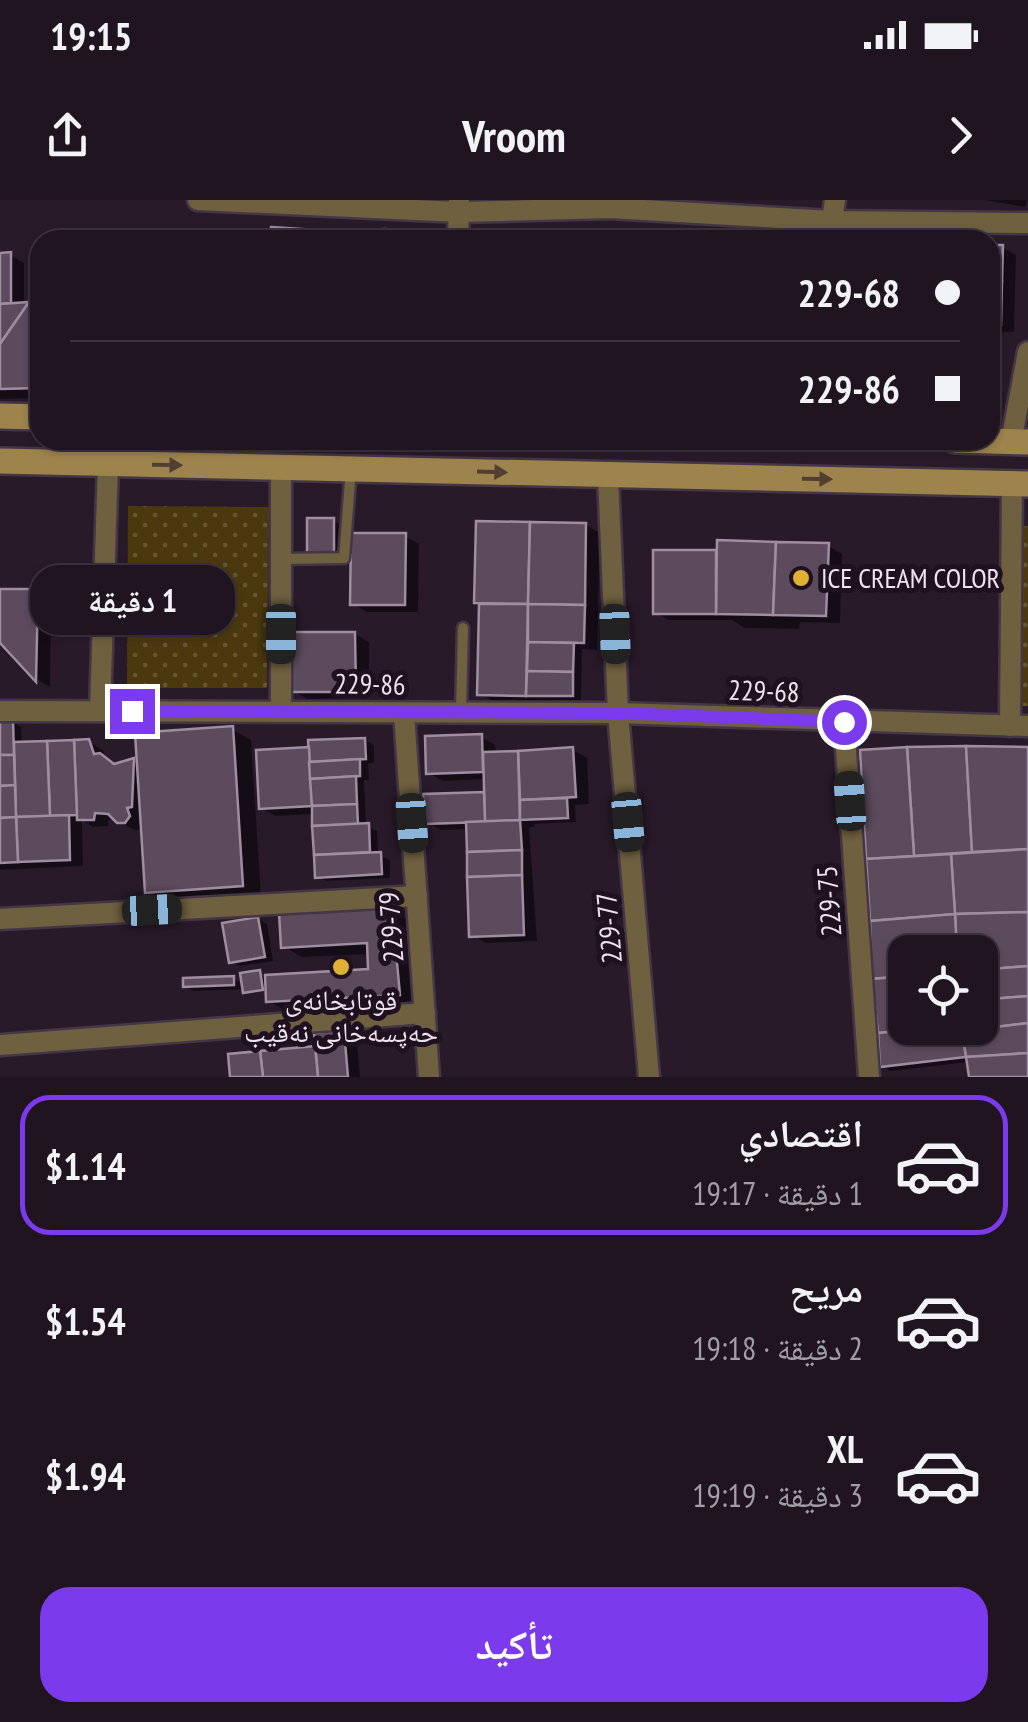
<!DOCTYPE html>
<html lang="ar">
<meta charset="utf-8">
<style>
body{margin:0;font-family:"PT Sans Narrow","Noto Naskh Arabic",sans-serif;background:#2c212d;color:#f1f3f6;direction:rtl;height:100vh;display:flex;flex-direction:column;font-size:38px;white-space:nowrap}
*{box-sizing:border-box;margin:0}
p{font-size:32px;color:#a19ea5}
.icon{flex:none;width:55px;height:55px;fill:none;stroke:currentColor;stroke-width:2;stroke-linecap:round;stroke-linejoin:round}
.map{position:relative;height:877px;overflow:hidden;direction:ltr}
.drawer{display:flex;flex-direction:column;background:#1f1420;flex:1}
.drawer>*{flex:none}
.top-card{position:absolute;left:30px;top:30px;width:970px;height:220px;border-radius:30px;box-shadow:0 2px 8px #0004,0 0 0 2px #3c333e;direction:rtl;display:grid;align-content:center;height:220px;padding:0 40px;background:#1f1420}
.tools{position:absolute;left:888px;top:735px;display:grid;gap:20px}
.tools a{display:grid;place-items:center;width:110px;height:110px;border-radius:20px;background:#1f1420;box-shadow:0 2px 8px #0004,0 0 0 2px #3c333e;font-size:50px}
.end{position:absolute;width:45px;height:45px;margin:-22px;border:12px solid #7c3aed;background:#fff;box-shadow:0 0 0 5px #fff}
.from{border-radius:50%}
.bubble{position:absolute;height:70px;border-radius:30px;background:#1f1420;box-shadow:0 2px 8px #0004,0 0 0 2px #3c333e;font-size:32px;font-weight:700;line-height:70px;text-align:center;direction:rtl}
.car{position:absolute;width:30px;height:60px;margin:-30px -15px;border-radius:12px;box-shadow:0 0 8px 2px #0007;background:linear-gradient(#222 24%,#8ab4d8 0 40%,#222 0 76%,#8ab4d8 0 86%,#222 0)}
.top-card b{display:flex;align-items:center;gap:35px;height:95px;font-size:38px}
.top-card b+b{border-top:2px solid #3c333e}
.top-card i{width:25px;height:25px;background:#f1f3f6}
ul{padding:18px 0 0;list-style:none}
li{display:flex;align-items:center;gap:30px;height:140px;margin:0 20px 15px;padding:0 20px;border:5px solid transparent;border-radius:30px}
li div{flex:1}
li b{display:block;font-size:38px}
li em{font-style:normal;font-weight:700}
li.selected{border-color:#7c3aed}
li>.icon{width:90px;height:90px;stroke-width:1.5}
.action{display:flex;gap:20px;margin-top:auto;padding:20px 40px}
.action a{flex:1;height:115px;border-radius:30px;background:#7c3aed;color:#fff;font-size:40px;font-weight:700;line-height:115px;text-align:center}
.status{display:flex;justify-content:space-between;align-items:center;height:70px;padding:0 50px;background:#1f1420;direction:ltr}
.status svg{height:28px;fill:currentColor}
header{display:flex;justify-content:space-between;align-items:center;height:130px;padding:0 40px;background:#1f1420;font-size:45px;font-weight:700}
.map>svg:first-child{display:block}
</style>
<div class="status"><b>19:15</b><svg viewBox="0 0 49 12"><path d="M0 12V9h3v3zM5 12V6h3v6zM10 12V3h3v9zM15 12V0h3v12zM26 1h20v11H26zM47 4h2v5h-2z"/></svg></div>
<header><svg class="icon" aria-label="forward" viewBox="0 0 24 24"><path d="M9 5l7 7-7 7"/></svg>Vroom<svg class="icon" aria-label="share" viewBox="0 0 24 24"><path d="M12 15V3M7 8l5-5 5 5M5 13v7h14v-7"/></svg></header>
<div class="map">
<svg width="1028" height="877" viewBox="0 0 1028 877">
<defs>
<pattern id="grass-dots" width="8" height="8" patternUnits="userSpaceOnUse" patternTransform="scale(2.5)"><rect width="8" height="8" fill="#4a390f"/><path d="M2 2h.1M6 6h.1" fill="none" stroke="#645632" stroke-width="1.8" stroke-linecap="round"/></pattern>
</defs>
<rect width="100%" height="100%" fill="#291a2a"/>
<g fill="url(#grass-dots)">
<polygon points="128,306 269,307 267,488 127,488"/>
<polygon points="1020,326 1028,326 1028,506 1018,506"/>
</g>
<g fill="#0007" fill-rule="evenodd">
<polygon points="984,0 1027,0 1025,7"/>
<polygon points="384,31 398,40 272,40 332,33"/>
<polygon points="990,47 1002,47 1016,55 1014,132 990,131"/>
<polygon points="0,55 10,55 24,63 24,105 40,105 40,198 0,199"/>
<polygon points="334,321 343,326 343,356 318,356 309,351"/>
<polygon points="478,323 586,325 600,333 597,450 582,449 581,500 494,502 480,493"/>
<polygon points="405,336 419,344 418,412 367,412 353,404"/>
<polygon points="828,346 842,354 840,423 800,422 799,429 745,428 732,420 669,420 655,412 716,353"/>
<polygon points="37,391 51,400 50,487 38,480 0,440 0,392"/>
<polygon points="355,434 369,442 369,498 307,499 293,491"/>
<polygon points="0,522 13,522 21,527 22,544 89,542 103,550 106,559 116,566 133,561 139,564 232,529 251,540 261,696 166,702 148,691 143,624 139,630 134,630 117,620 108,620 108,626 93,627 82,620 83,666 0,670"/>
<polygon points="481,537 495,545 496,554 573,550 587,558 589,604 575,605 576,622 534,624 534,627 529,627 537,741 486,743 472,735 468,629 441,630 427,622 426,597 487,594 486,579 443,581 429,573"/>
<polygon points="365,540 374,545 374,563 368,563 369,580 364,580 366,626 377,631 378,655 390,660 390,678 326,681 317,676 314,614 275,616 261,608 308,549"/>
<path d="M1028 549V877L969 862 891 871 882 866 862 552ZM905 752H980V828H905Z"/>
<polygon points="392,710 410,721 418,804 287,812 269,801 268,791 249,793 245,789 194,791 185,786 233,778 244,785 260,773 264,777 371,771 370,754 302,757 283,746"/>
<polygon points="258,719 267,724 273,761 240,766 231,761"/>
<polygon points="343,833 357,841 360,877 233,877 231,856 318,848"/>
</g>
<g fill="#5c4b5d" stroke="#a08da1" stroke-width="2.5">
<polygon points="271,27 332,31 332,40 270,40"/>
<polygon points="385,29 384,40 332,40 332,31"/>
<polygon points="475,30 540,31 540,40 475,40"/>
<polygon points="990,45 1003,45 1002,81 990,81"/>
<polygon points="11,52 11,103 0,104 0,53"/>
<polygon points="990,81 1002,81 1001,125 990,125"/>
<polygon points="29,102 0,144 0,104"/>
<polygon points="29,102 40,103 40,188 0,189 0,144"/>
<rect x="307" y="318" width="27" height="35"/>
<polygon points="476,321 530,322 528,404 474,403"/>
<polygon points="530,322 586,323 585,405 528,404"/>
<polygon points="351,333 406,333 405,405 350,405"/>
<polygon points="717,340 776,342 773,415 716,414"/>
<polygon points="776,342 829,343 826,416 773,415"/>
<rect x="653" y="350" width="63" height="64"/>
<polygon points="0,389 38,389 36,482 0,443"/>
<polygon points="479,404 528,404 526,496 477,495"/>
<polygon points="528,404 585,405 584,443 528,442"/>
<polygon points="290,432 355,432 356,492 290,492"/>
<polygon points="528,442 574,443 573,472 527,471"/>
<polygon points="527,471 573,472 573,496 526,496"/>
<polygon points="13,519 14,555 0,555 0,520"/>
<polygon points="233,526 243,686 145,693 135,533"/>
<polygon points="482,534 483,572 426,574 425,536"/>
<polygon points="365,538 366,559 309,562 308,540"/>
<polygon points="89,539 94,554 100,553 114,564 134,558 132,607 127,608 130,616 125,623 117,623 108,614 95,613 94,620 77,620 74,540"/>
<polygon points="74,540 77,615 50,616 47,541"/>
<polygon points="47,541 50,616 16,617 14,542"/>
<polygon points="966,546 972,652 914,656 907,547"/>
<polygon points="966,546 1028,547 1028,649 972,652"/>
<polygon points="309,547 312,606 259,609 256,550"/>
<polygon points="573,547 576,597 520,600 518,551"/>
<polygon points="907,547 914,656 866,659 860,550"/>
<polygon points="518,551 520,620 485,622 483,552"/>
<polygon points="0,555 14,555 15,585 0,586"/>
<polygon points="360,559 360,576 310,579 309,562"/>
<polygon points="356,576 357,604 312,606 310,579"/>
<polygon points="15,585 16,617 0,618 0,586"/>
<polygon points="484,592 485,622 425,624 423,594"/>
<polygon points="567,598 568,618 520,620 520,600"/>
<polygon points="357,604 358,624 312,626 312,606"/>
<polygon points="69,615 70,660 18,662 16,617"/>
<polygon points="16,617 18,662 0,663 0,618"/>
<polygon points="520,620 522,650 467,652 466,622"/>
<polygon points="369,623 370,652 314,655 312,626"/>
<polygon points="1028,649 1028,712 955,714 951,654"/>
<polygon points="522,650 522,675 467,677 467,652"/>
<polygon points="381,652 382,674 315,678 314,655"/>
<polygon points="951,654 955,714 870,721 866,659"/>
<polygon points="522,675 524,735 469,737 467,677"/>
<polygon points="392,707 400,795 266,802 265,775 368,769 367,743 281,748 279,713"/>
<polygon points="1028,712 1028,766 980,770 980,752 957,752 955,714"/>
<polygon points="955,714 957,752 905,752 905,776 872,779 870,721"/>
<polygon points="258,717 265,757 229,763 222,723"/>
<polygon points="1028,766 1028,796 980,800 980,770"/>
<polygon points="260,770 263,790 243,793 240,773"/>
<polygon points="234,776 234,785 183,787 183,778"/>
<polygon points="905,776 905,828 935,828 878,833 872,779"/>
<polygon points="1028,796 1028,823 962,831 961,828 980,828 980,800"/>
<polygon points="1028,823 1028,853 966,857 962,831"/>
<polygon points="935,828 961,828 966,857 880,867 878,833"/>
<polygon points="344,830 348,877 318,877 314,833"/>
<polygon points="315,846 318,877 263,877 260,851"/>
<polygon points="260,851 263,877 230,877 228,854"/>
<polygon points="1028,853 1028,877 969,877 966,857"/>
</g>
<g fill="none" stroke-linecap="round" stroke-linejoin="round">
<defs>
<g id="lane">
<polyline points="281,359 344,358 351,269"/>
<polyline points="461,512 463,428"/>
</g>
<g id="street">
<polyline points="198,0 459,12 610,8 832,21 1028,23"/>
<polyline points="832,21 835,0"/>
<polyline points="458,40 459,2"/>
<polyline points="1011,242 1028,152"/>
<polyline points="281,266 281,510"/>
<polyline points="608,275 618,513 649,877"/>
<polyline points="100,510 108,264"/>
<polyline points="0,511 618,513 1028,526"/>
<polyline points="404,513 429,877"/>
<polyline points="844,522 869,877"/>
<polyline points="1010,526 1012,284"/>
<polyline points="0,719 417,696"/>
<polyline points="0,845 425,813"/>
</g>
<g id="secondary">
<polyline points="0,216 40,217"/>
<polyline points="955,240 1028,242"/>
<polyline points="0,261 1028,284"/>
</g>
</defs>
<use href="#lane" stroke="#443645" stroke-width="15"/>
<use href="#street" stroke="#443645" stroke-width="25"/>
<use href="#secondary" stroke="#443645" stroke-width="30"/>
<use href="#lane" stroke="#6f603f" stroke-width="10"/>
<use href="#street" stroke="#6f603f" stroke-width="20"/>
<use href="#secondary" stroke="#9d844d" stroke-width="25"/>
</g>
<defs><path id="oneway-solid" d="M-6-.8H1V-3.2L6.5 0L1 3.2V.8H-6Z" transform="scale(2.5)"/></defs>
<g fill="#513f32">
<use href="#oneway-solid" transform="translate(167 265) rotate(1)"/>
<use href="#oneway-solid" transform="translate(492 272) rotate(2)"/>
<use href="#oneway-solid" transform="translate(817 279) rotate(1)"/>
</g>
<g fill="none" stroke-linecap="round" stroke-linejoin="round">
<polyline stroke="#7c3aed" stroke-width="12" points="132,511 618,513 844,522"/>
</g>
<g fill="#e0b034" stroke="#1f1120" stroke-width="4">
<circle cx="801" cy="378" r="10"/>
<circle cx="341" cy="767" r="10"/>
</g>
<g text-anchor="middle" stroke-width="10" stroke-linejoin="round" paint-order="stroke">
<g font-size="28" fill="#ede3ee" stroke="#1f1120" text-anchor="start">
<text x="821" y="388">ICE CREAM COLOR</text>
<text x="341" y="810" text-anchor="middle">قوتابخانەی<tspan x="341" dy="32">حەپسەخانی نەقیب</tspan></text>
</g>
<g font-size="28" fill="#ede3ee" stroke="#1f1120">
<text transform="translate(370 484) rotate(1)" y="10">229-86</text>
<text transform="translate(764 491) rotate(2)" y="10">229-68</text>
<text transform="translate(829 701) rotate(-94)" y="10">229-75</text>
<text transform="translate(391 727) rotate(-94)" y="10">229-79</text>
<text transform="translate(609 728) rotate(-95)" y="10">229-77</text>
</g>
</g>
</svg>
<div class="tools">
<a><svg class="icon" aria-label="locate" viewBox="0 0 24 24"><circle cx="12" cy="12" r="6"/><path d="M12 2v4M12 18v4M2 12h4M18 12h4"/></svg></a>
</div>
<i class="end from" style="left:844px;top:522px"></i>
<i class="end" style="left:132px;top:511px"></i>
<div class="bubble" style="left:30px;top:365px;width:205px">1 دقيقة</div>
<i class="car" style="left:281px;top:434px;rotate:180deg"></i>
<i class="car" style="left:615px;top:434px;rotate:178deg"></i>
<i class="car" style="left:850px;top:601px;rotate:356deg"></i>
<i class="car" style="left:628px;top:622px;rotate:175deg"></i>
<i class="car" style="left:412px;top:623px;rotate:176deg"></i>
<i class="car" style="left:152px;top:710px;rotate:87deg"></i>
<div class="top-card">
<b><i class="from"></i>229-68</b>
<b><i></i>229-86</b>
</div>
</div>
<section class="drawer">
<ul>
<li class="selected"><svg class="icon" aria-label="car" viewBox="0 0 24 24"><path d="M5 17H2v-5l4-1 3-4h7l3 4 3 1v5h-3M9 17h6M6 11h13"/><circle cx="7" cy="17" r="2"/><circle cx="17" cy="17" r="2"/></svg><div><b>اقتصادي</b><p>1 دقيقة · 19:17</p></div><em>$1.14</em></li>
<li><svg class="icon" aria-label="car" viewBox="0 0 24 24"><path d="M5 17H2v-5l4-1 3-4h7l3 4 3 1v5h-3M9 17h6M6 11h13"/><circle cx="7" cy="17" r="2"/><circle cx="17" cy="17" r="2"/></svg><div><b>مريح</b><p>2 دقيقة · 19:18</p></div><em>$1.54</em></li>
<li><svg class="icon" aria-label="car" viewBox="0 0 24 24"><path d="M5 17H2v-5l4-1 3-4h7l3 4 3 1v5h-3M9 17h6M6 11h13"/><circle cx="7" cy="17" r="2"/><circle cx="17" cy="17" r="2"/></svg><div><b>XL</b><p>3 دقيقة · 19:19</p></div><em>$1.94</em></li>
</ul>
<div class="action"><a>تأكيد</a></div>
</section>
